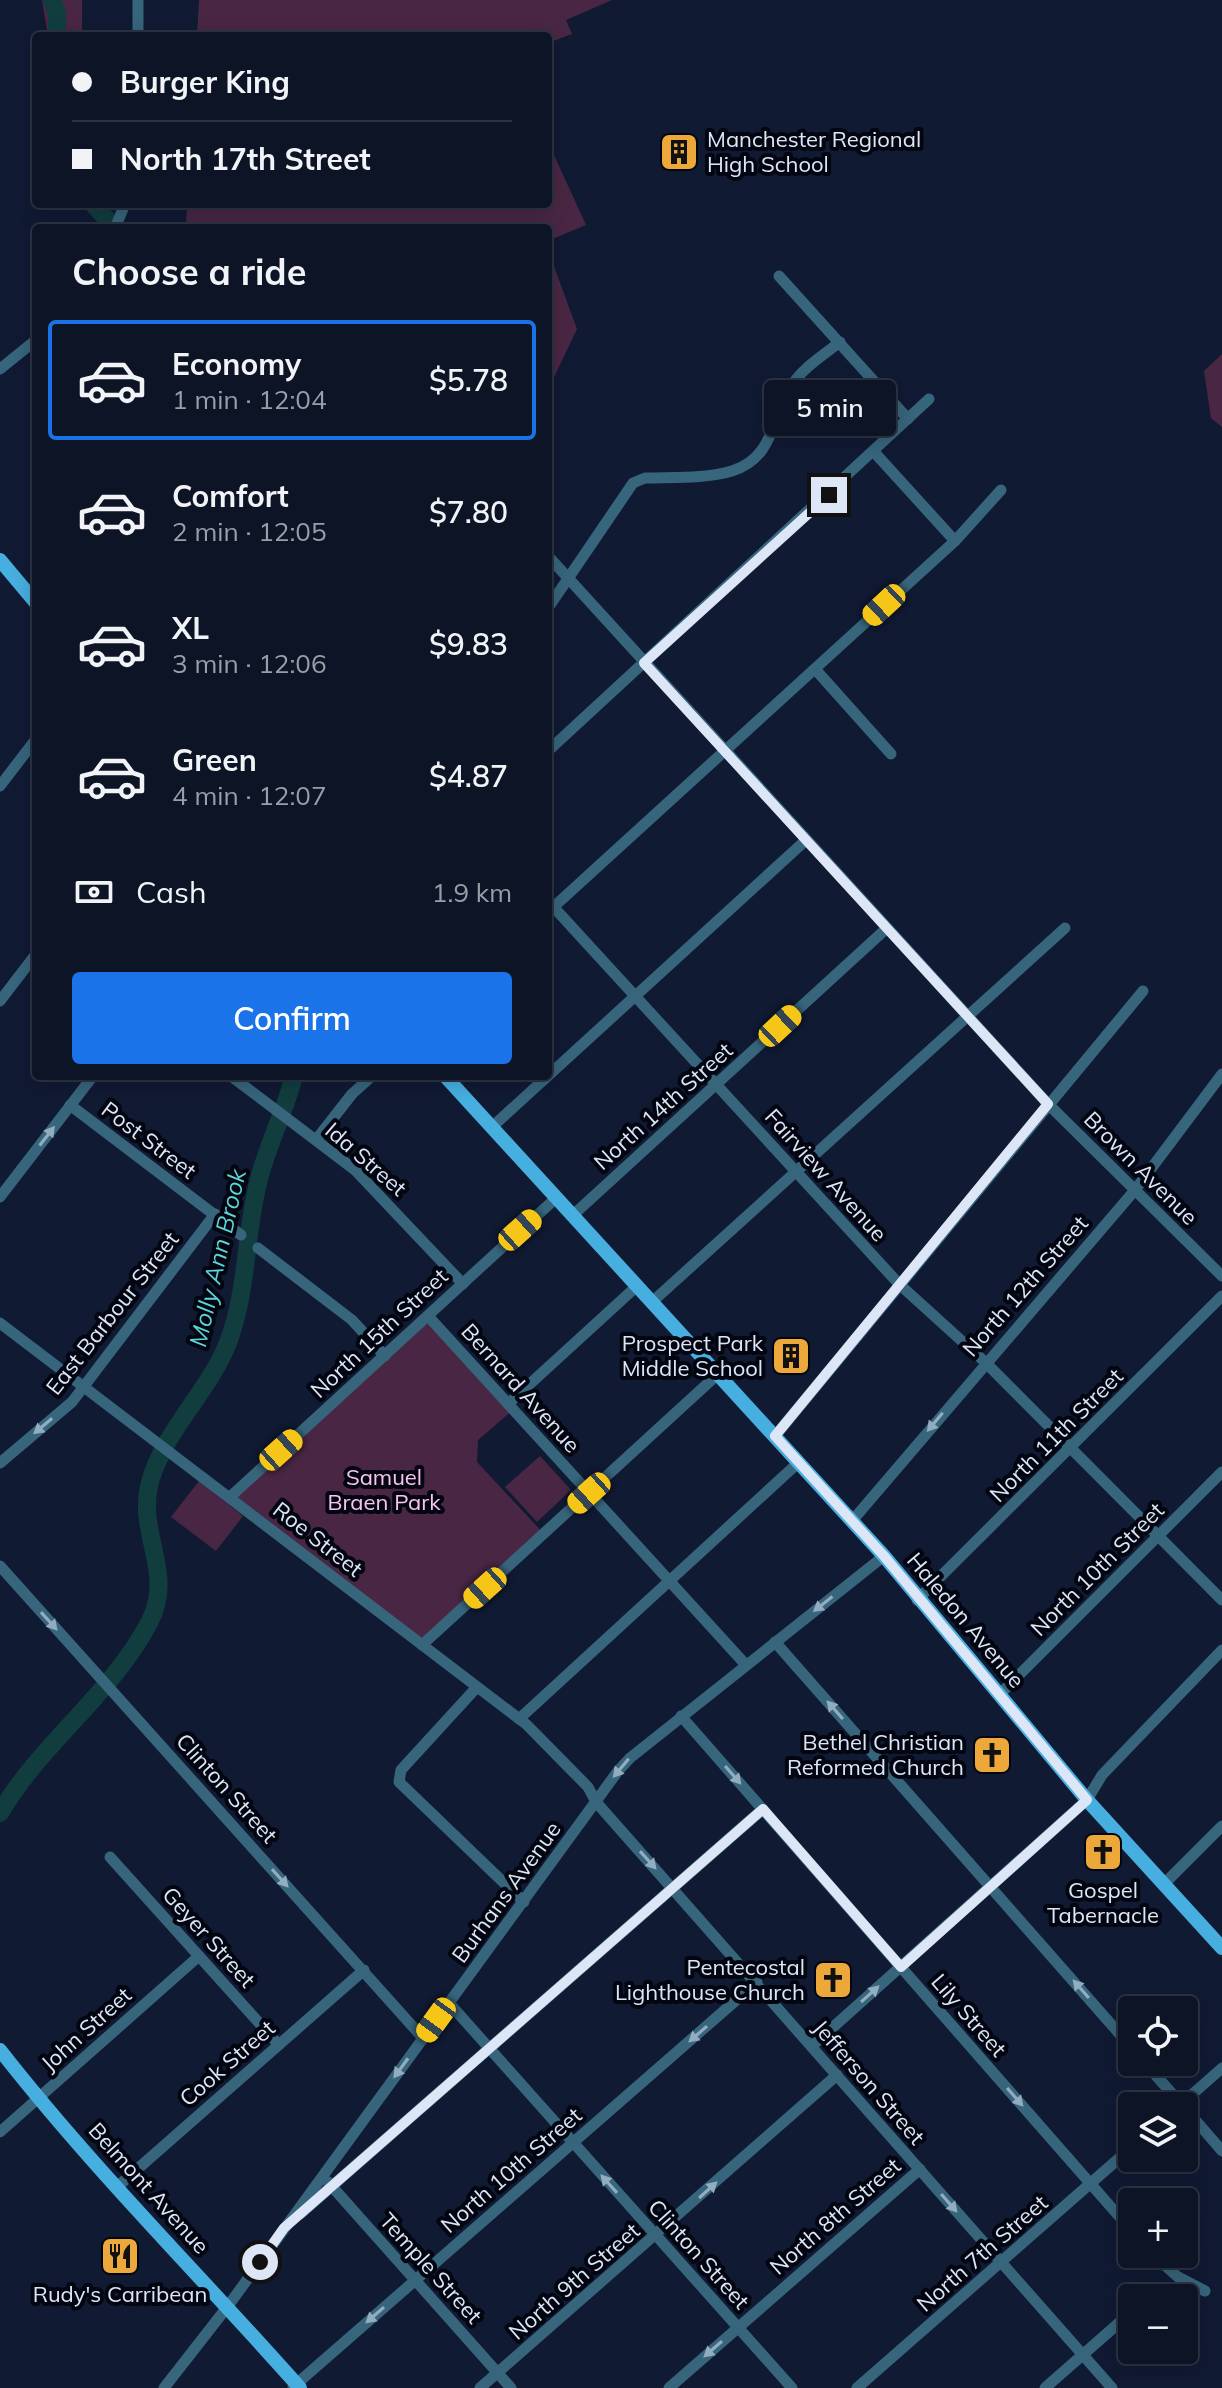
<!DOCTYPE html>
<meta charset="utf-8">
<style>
body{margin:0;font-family:Mulish,sans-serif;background:#151d2e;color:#f1f3f6;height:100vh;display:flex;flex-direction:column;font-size:30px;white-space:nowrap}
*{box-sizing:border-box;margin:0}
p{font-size:26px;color:#9a9ea7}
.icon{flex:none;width:44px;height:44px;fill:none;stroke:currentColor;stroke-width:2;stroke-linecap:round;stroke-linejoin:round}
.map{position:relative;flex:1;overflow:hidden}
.drawer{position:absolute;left:32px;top:224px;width:520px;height:856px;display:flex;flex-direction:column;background:#0c1426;border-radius:8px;box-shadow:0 4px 20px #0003,0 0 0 2px #2c3343}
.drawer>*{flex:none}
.top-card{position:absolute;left:32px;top:32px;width:520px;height:176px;border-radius:8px;box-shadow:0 4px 20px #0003,0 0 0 2px #2c3343;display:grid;align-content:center;height:176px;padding:0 40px;background:#0c1426}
.fabs{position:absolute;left:1118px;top:1996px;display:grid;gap:16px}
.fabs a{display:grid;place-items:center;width:80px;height:80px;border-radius:8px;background:#0c1426;box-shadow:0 4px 20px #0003,0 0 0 2px #2c3343;font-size:40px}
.end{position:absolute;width:36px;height:36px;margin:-18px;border:10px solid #dde6f7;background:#111;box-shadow:0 0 0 4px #111}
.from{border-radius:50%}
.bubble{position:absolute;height:56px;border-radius:8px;background:#0c1426;box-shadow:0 4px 20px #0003,0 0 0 2px #2c3343;font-size:26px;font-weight:600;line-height:56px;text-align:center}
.car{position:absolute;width:24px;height:48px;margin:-24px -12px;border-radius:10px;box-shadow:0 0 6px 2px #0007;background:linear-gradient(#f5c518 24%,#345 0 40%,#f5c518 0 76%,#345 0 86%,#f5c518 0)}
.top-card b{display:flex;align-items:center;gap:28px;height:76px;font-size:30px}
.top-card b+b{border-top:2px solid #2c3343}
.top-card i{width:20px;height:20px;background:#f1f3f6}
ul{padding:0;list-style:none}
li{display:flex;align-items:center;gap:24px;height:120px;margin:0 16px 12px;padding:0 24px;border:4px solid transparent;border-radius:8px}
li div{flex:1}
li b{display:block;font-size:30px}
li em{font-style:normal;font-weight:600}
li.active{border-color:#1a73e8}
li>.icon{width:72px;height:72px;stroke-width:1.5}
h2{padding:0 40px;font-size:36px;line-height:96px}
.pay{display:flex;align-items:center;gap:20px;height:88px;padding:0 40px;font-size:30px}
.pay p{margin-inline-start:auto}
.primary-button{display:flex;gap:16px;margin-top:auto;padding:16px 40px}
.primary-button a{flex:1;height:92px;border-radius:8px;background:#1a73e8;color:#fff;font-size:32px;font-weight:600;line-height:92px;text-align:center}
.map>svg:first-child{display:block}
</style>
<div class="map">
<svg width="1222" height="2388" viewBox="0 0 1222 2388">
<rect width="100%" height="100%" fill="#101a33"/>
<g fill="#492744">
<polygon points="42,0 82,0 82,36 48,36"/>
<polygon points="199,0 612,0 566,20 572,34 548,43 548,36 197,36"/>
<polygon points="548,142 586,225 550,240 554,248 548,250 577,329 548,390 548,228 186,227 187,204 548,204"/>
<polygon points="1222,354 1222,427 1211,418 1204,371"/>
<polygon points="429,1315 513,1410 478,1440 477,1462 545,1535 424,1647 230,1496"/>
<polygon points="540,1456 571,1490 537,1522 505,1487"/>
<polygon points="199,1481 243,1516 216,1551 171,1517"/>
</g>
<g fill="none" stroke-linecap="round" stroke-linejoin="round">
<g stroke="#113d3f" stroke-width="18">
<polyline points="52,0 57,13 57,36"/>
<polyline points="93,204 115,228"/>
<path d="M0 1813C41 1743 110 1696 149 1623 176 1572 136 1534 150 1482 165 1429 210 1391 229 1340 248 1288 245 1232 259 1179 268 1144 285 1111 294 1076"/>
</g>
<g stroke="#37657c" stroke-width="11">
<polyline points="138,36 138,0"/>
<polyline points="115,228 125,204"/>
<polyline points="779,276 908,419"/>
<polyline points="0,369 36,340"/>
<polyline points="875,453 955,541"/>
<polyline points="548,556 1048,1104 1222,1276"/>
<path d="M548 608 633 483 645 478C673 477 705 479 732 471 773 458 772 420 790 388 801 369 822 356 840 342"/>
<polyline points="815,669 891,754"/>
<polyline points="548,751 929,399"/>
<polyline points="0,786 36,739"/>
<polyline points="548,901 899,1284 985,1362 1222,1600"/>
<polyline points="548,912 955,541 1001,490"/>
<polyline points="0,1001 36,954"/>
<polyline points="231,1076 355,1170 463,1284"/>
<polyline points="70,1105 241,1235"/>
<polyline points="492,1127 806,840"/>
<polyline points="316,1140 352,1094 372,1076"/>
<polyline points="0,1197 93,1076"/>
<polyline points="572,1216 887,928"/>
<polyline points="258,1248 352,1320 385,1356"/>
<polyline points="652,1302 1065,928"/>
<polyline points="428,1316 746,1665"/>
<polyline points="0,1323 526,1724 588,1787 596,1802 1112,2388"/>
<polyline points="508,1404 637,1286"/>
<polyline points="775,1436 1143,991"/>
<polyline points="0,1463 72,1402 215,1214"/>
<polyline points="230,1497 556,1198"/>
<polyline points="852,1521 1135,1190 1222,1074"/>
<polyline points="0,1566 423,2038"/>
<polyline points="917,1600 1222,1296"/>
<polyline points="775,1642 1132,2048"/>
<polyline points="422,1645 718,1374"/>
<polyline points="477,1687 401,1770 399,1782 524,1902"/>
<polyline points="1000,1694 1222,1472"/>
<polyline points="681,1716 1132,2231"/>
<polyline points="519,1719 799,1462"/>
<polyline points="110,1857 279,2045"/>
<polyline points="1164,1884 1222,1826"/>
<polyline points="449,2003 792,2388"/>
<polyline points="812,2046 1087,1800 1102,1775 1222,1650"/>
<polyline points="1144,2062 1183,2106"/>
<polyline points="1179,2106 1222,2068"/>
<polyline points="1184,2107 1222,2151"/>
<polyline points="0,2132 199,1956"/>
<polyline points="328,2182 511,2388"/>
<polyline points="117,2187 364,1970"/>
<polyline points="300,2214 763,1809"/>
<polyline points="1152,2254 1178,2277 1205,2291"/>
<polyline points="293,2387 757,1982"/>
<polyline points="164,2388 228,2306 618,1771 630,1758 884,1556"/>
<polyline points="480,2388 837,2075"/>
<polyline points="669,2388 920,2169"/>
<polyline points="857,2388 1132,2147"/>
<polyline points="1045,2388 1128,2315"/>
</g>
<g stroke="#47afe0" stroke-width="14">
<polyline points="0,560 36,603"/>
<polyline points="445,1076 884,1556 1087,1800 1222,1948"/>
<path d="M0 2050C93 2169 200 2275 300 2388"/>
</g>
</g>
<defs><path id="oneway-solid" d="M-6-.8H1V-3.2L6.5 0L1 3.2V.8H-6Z" transform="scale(2)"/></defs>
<g fill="#92acc0">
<use href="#oneway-solid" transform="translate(47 1136) rotate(-52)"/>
<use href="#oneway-solid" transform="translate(935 1422) rotate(130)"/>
<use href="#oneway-solid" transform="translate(43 1426) rotate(140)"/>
<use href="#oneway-solid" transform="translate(823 1604) rotate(142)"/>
<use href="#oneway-solid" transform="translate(49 1621) rotate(48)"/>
<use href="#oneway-solid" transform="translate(835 1710) rotate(-131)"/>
<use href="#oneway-solid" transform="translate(621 1768) rotate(130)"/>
<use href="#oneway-solid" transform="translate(733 1775) rotate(49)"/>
<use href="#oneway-solid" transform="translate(648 1860) rotate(48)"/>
<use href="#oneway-solid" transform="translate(280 1878) rotate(48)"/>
<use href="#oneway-solid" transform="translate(1081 1989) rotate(-131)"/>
<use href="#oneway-solid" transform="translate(870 1994) rotate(-42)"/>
<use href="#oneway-solid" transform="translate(698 2034) rotate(139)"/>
<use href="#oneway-solid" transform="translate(401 2068) rotate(126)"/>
<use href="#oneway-solid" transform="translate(1015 2097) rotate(49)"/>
<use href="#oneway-solid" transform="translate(609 2184) rotate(-132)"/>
<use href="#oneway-solid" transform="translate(708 2190) rotate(-42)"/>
<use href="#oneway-solid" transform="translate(949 2203) rotate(49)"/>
<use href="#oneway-solid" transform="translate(375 2315) rotate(139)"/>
<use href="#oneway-solid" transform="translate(713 2349) rotate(139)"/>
</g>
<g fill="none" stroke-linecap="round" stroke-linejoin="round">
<polyline stroke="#dde6f7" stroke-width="10" points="260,2262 284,2228 763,1809 901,1967 1087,1800 884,1556 775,1436 1048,1104 644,663 829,495"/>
</g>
<defs>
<symbol id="building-square" viewBox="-11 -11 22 22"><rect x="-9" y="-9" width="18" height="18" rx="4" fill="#eda83b" stroke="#030610"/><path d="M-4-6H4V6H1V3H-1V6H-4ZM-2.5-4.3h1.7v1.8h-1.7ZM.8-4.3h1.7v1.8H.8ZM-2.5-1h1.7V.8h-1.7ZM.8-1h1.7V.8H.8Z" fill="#111"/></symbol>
<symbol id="church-square" viewBox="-11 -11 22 22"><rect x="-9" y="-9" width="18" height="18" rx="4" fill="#eda83b" stroke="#030610"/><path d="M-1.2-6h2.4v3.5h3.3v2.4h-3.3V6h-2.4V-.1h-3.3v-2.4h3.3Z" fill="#111"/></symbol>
<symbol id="restaurant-square" viewBox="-11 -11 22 22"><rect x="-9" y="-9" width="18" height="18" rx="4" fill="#eda83b" stroke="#030610"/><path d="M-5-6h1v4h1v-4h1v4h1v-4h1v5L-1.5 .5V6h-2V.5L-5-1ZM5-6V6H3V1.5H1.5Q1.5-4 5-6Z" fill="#111"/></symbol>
</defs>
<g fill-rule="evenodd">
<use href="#building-square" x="657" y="130" width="44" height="44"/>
<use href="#building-square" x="769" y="1334" width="44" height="44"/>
<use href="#church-square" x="970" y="1733" width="44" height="44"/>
<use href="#church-square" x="1081" y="1830" width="44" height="44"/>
<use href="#church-square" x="811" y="1958" width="44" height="44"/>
<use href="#restaurant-square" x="98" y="2234" width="44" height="44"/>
</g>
<g text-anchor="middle" stroke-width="8" stroke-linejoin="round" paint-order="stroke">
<g font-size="22" fill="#dde6f7" stroke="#030610" text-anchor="end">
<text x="707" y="147" text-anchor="start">Manchester Regional<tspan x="707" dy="25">High School</tspan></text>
<text x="763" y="1351">Prospect Park<tspan x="763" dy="25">Middle School</tspan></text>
<text x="964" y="1750">Bethel Christian<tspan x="964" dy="25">Reformed Church</tspan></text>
<text x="1103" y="1898" text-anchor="middle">Gospel<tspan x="1103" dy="25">Tabernacle</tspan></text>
<text x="805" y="1975">Pentecostal<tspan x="805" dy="25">Lighthouse Church</tspan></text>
<text x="120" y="2302" text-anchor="middle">Rudy's Carribean</text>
</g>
<g font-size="22" fill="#dde6f7" stroke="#030610">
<text transform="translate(663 1106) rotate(-42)" y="8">North 14th Street</text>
<text transform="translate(149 1140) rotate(37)" y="8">Post Street</text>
<text transform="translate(366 1159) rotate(41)" y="8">Ida Street</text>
<text transform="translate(1141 1168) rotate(45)" y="8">Brown Avenue</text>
<text transform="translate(826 1175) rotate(48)" y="8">Fairview Avenue</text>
<text transform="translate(1025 1286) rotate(-49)" y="8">North 12th Street</text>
<text transform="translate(112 1313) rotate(-52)" y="8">East Barbour Street</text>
<text transform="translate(379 1333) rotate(-43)" y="8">North 15th Street</text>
<text transform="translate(521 1388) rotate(48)" y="8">Bernard Avenue</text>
<text transform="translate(1056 1435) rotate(-45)" y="8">North 11th Street</text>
<text transform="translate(318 1539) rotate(38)" y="8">Roe Street</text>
<text transform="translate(1097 1569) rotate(-45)" y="8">North 10th Street</text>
<text transform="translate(966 1620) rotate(50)" y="8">Haledon Avenue</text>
<text transform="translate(227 1788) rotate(48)" y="8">Clinton Street</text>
<text transform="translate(506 1892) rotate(-54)" y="8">Burhans Avenue</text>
<text transform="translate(209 1937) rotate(48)" y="8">Geyer Street</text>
<text transform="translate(969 2015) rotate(49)" y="8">Lily Street</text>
<text transform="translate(86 2029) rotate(-42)" y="8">John Street</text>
<text transform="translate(227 2063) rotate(-41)" y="8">Cook Street</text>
<text transform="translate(869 2082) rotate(49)" y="8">Jefferson Street</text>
<text transform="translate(511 2170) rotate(-41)" y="8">North 10th Street</text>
<text transform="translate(149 2188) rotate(48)" y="8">Belmont Avenue</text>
<text transform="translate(835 2216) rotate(-41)" y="8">North 8th Street</text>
<text transform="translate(982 2253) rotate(-41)" y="8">North 7th Street</text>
<text transform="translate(699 2254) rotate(48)" y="8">Clinton Street</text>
<text transform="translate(431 2268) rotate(48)" y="8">Temple Street</text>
<text transform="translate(574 2281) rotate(-41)" y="8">North 9th Street</text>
</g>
<g font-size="22" fill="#fbc3f0" stroke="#030610">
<text x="384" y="1485">Samuel<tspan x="384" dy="25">Braen Park</tspan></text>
</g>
<g font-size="24" font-style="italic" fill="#5bd5d9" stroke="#030610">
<text transform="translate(218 1258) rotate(-77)" y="8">Molly Ann Brook</text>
</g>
</g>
</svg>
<div class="fabs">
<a><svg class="icon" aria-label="locate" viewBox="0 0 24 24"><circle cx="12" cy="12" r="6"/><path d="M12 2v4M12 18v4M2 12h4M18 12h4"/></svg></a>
<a><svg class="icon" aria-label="layers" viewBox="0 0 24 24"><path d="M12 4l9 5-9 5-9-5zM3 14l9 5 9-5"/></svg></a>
<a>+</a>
<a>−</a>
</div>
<i class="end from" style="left:260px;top:2262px"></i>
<i class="end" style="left:829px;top:495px"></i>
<div class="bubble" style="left:764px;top:380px;width:132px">5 min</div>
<i class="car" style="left:884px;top:605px;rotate:227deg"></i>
<i class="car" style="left:780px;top:1026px;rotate:47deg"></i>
<i class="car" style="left:520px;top:1230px;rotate:48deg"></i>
<i class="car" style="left:281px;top:1450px;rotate:48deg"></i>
<i class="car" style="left:589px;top:1493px;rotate:228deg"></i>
<i class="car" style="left:485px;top:1588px;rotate:228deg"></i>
<i class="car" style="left:436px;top:2020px;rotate:216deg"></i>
<div class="top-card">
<b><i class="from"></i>Burger King</b>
<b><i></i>North 17th Street</b>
</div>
<section class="drawer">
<h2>Choose a ride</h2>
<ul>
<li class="active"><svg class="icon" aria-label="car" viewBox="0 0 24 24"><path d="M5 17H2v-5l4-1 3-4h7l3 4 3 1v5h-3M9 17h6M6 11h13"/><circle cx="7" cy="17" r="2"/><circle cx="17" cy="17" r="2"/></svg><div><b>Economy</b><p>1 min · 12:04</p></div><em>$5.78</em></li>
<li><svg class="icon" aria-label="car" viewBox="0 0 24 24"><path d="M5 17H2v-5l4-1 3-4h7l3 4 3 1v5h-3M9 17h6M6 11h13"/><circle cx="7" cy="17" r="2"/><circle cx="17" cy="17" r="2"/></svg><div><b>Comfort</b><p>2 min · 12:05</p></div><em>$7.80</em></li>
<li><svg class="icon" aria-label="car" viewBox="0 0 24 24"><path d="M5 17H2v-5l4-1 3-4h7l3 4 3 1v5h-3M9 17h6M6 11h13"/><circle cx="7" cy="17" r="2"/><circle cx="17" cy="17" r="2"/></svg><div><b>XL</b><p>3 min · 12:06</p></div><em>$9.83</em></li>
<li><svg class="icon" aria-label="car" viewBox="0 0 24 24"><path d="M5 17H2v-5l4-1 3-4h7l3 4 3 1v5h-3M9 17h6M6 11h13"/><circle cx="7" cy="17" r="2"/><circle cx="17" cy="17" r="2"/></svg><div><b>Green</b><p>4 min · 12:07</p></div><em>$4.87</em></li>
</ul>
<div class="pay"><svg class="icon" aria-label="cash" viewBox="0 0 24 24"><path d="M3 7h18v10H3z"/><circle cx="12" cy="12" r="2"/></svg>Cash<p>1.9 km</p></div>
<div class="primary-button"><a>Confirm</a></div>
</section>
</div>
